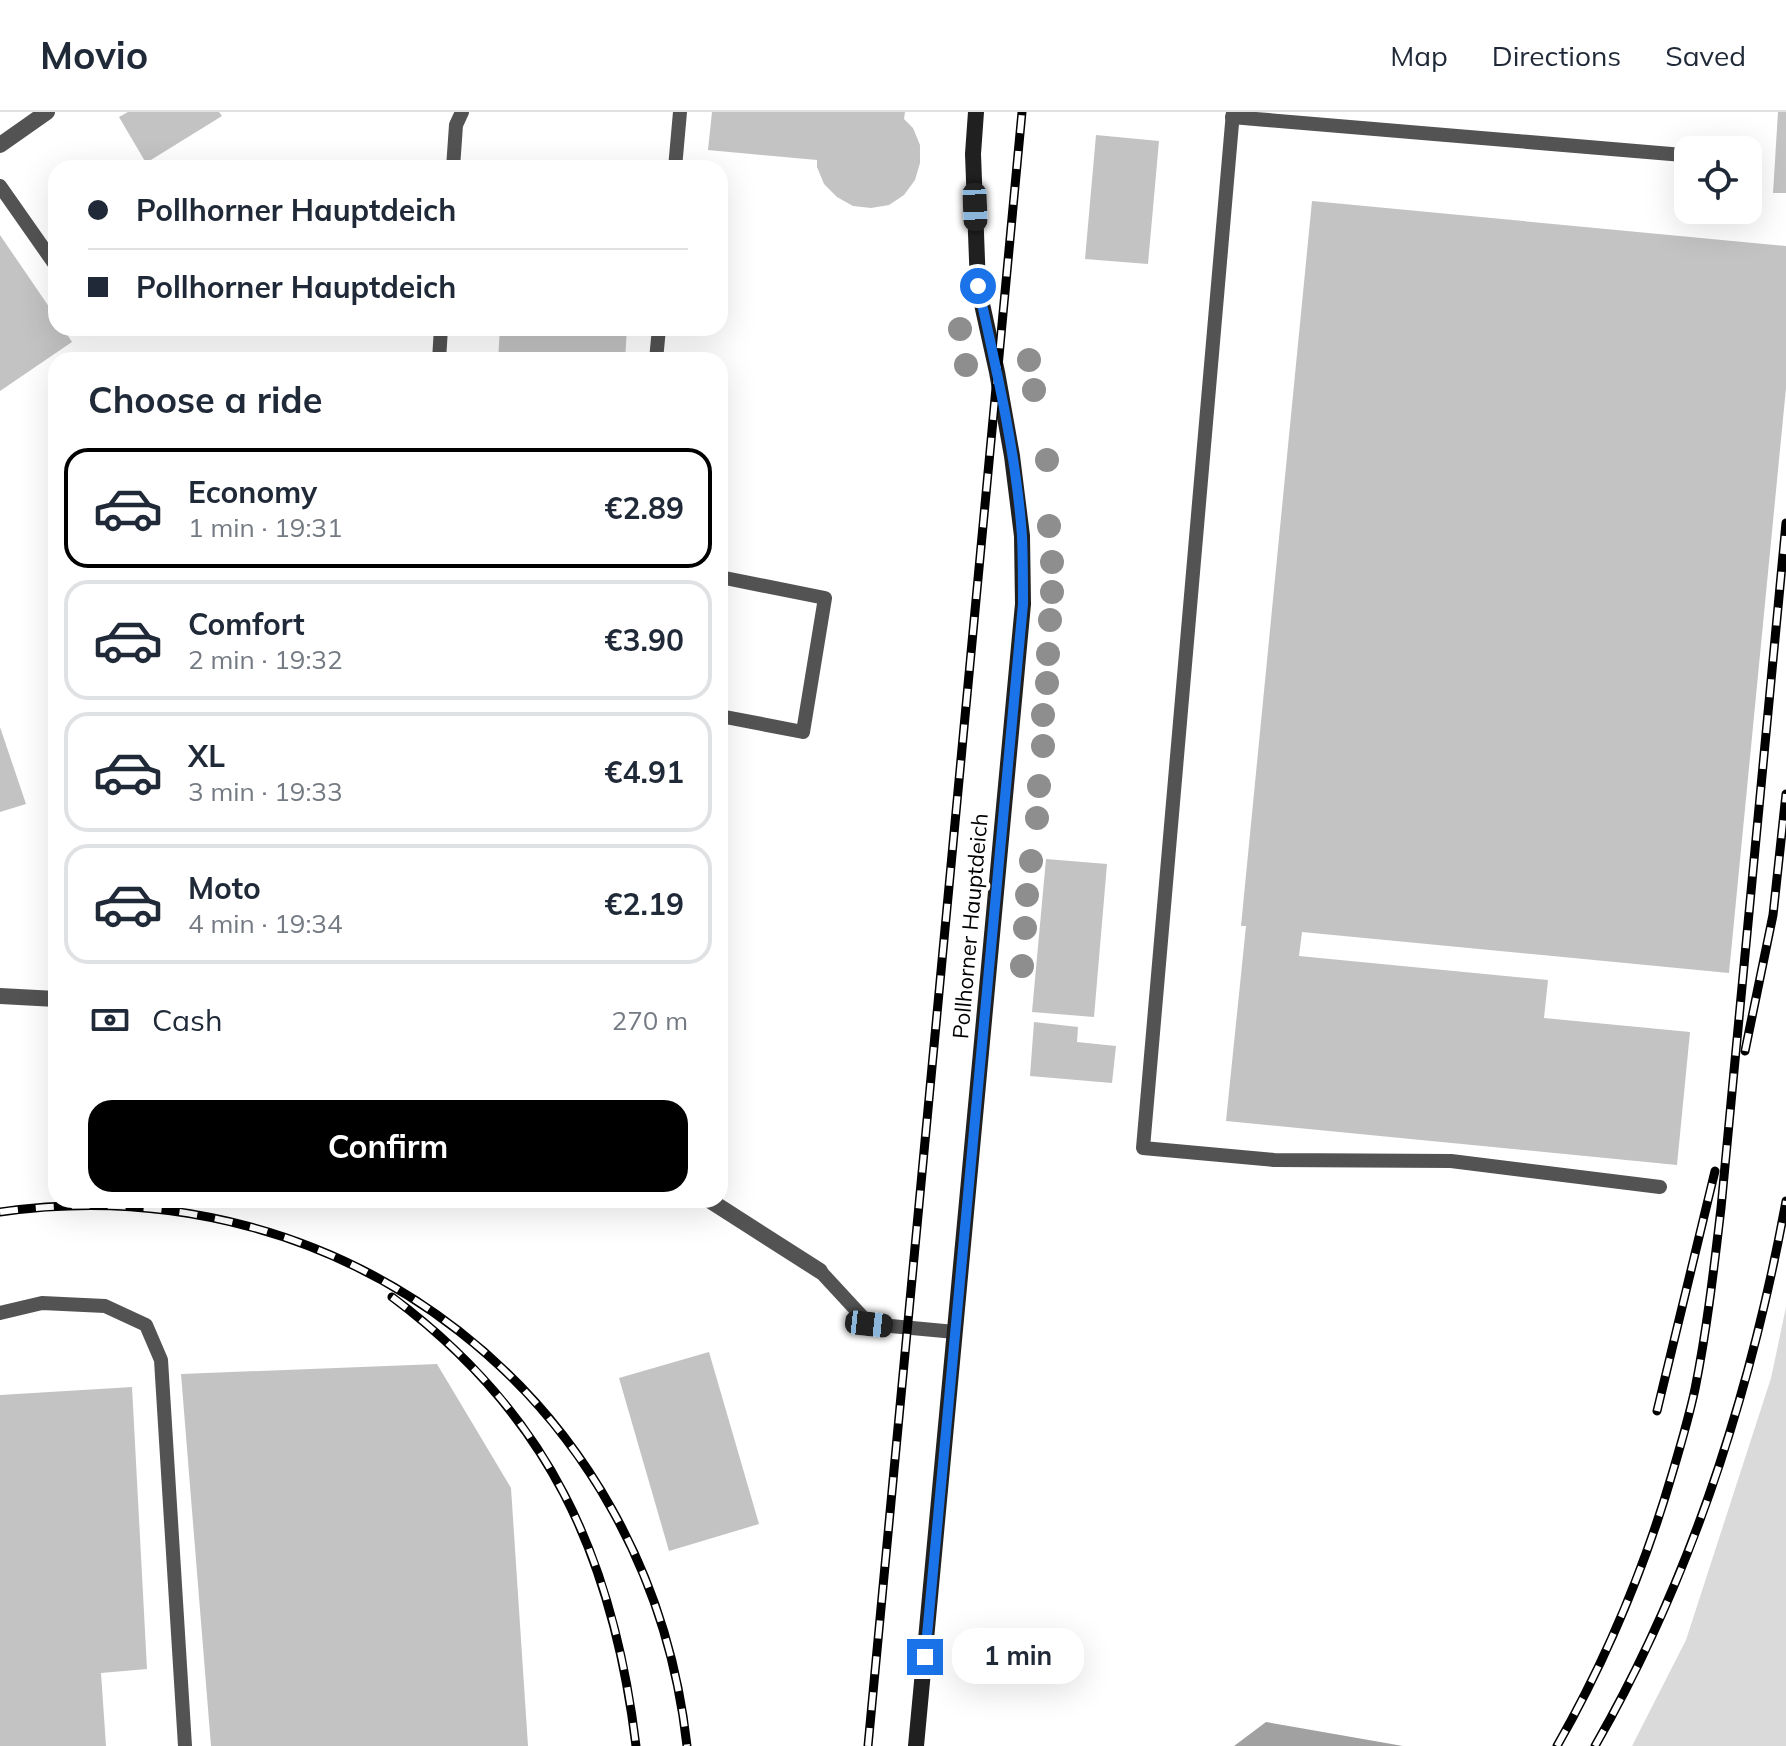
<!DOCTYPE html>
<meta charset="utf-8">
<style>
body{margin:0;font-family:Mulish,sans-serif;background:#f6f6f7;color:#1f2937;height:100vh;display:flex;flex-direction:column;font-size:30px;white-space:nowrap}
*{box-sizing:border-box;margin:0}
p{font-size:26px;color:#747a83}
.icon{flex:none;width:44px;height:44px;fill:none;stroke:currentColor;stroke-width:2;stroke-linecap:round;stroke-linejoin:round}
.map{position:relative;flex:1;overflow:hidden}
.sheet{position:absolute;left:48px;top:240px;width:680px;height:856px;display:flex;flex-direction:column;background:#fff;border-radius:24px;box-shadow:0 8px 32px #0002}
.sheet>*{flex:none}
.top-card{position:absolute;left:48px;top:48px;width:680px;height:176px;border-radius:24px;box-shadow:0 8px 32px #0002;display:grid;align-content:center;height:176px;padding:0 40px;background:#fff}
.buttons{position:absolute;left:1674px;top:24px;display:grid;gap:16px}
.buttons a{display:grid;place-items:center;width:88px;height:88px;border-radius:16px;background:#fff;box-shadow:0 8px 32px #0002;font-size:40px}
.end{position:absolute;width:36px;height:36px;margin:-18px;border:10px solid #1a73e8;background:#fff;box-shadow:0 0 0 4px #fff}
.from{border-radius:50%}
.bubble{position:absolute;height:56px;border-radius:24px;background:#fff;box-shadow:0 8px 32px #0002;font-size:26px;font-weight:700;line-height:56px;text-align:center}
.car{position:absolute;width:24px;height:48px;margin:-24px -12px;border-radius:10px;box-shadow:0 0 6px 2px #0007;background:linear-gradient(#222 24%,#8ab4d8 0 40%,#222 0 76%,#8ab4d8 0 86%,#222 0)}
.top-card b{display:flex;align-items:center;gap:28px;height:76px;font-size:30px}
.top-card b+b{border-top:2px solid #e0e1e3}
.top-card i{width:20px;height:20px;background:#1f2937}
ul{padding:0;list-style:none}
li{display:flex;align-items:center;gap:24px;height:120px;margin:0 16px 12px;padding:0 24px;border:4px solid #e0e1e3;border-radius:24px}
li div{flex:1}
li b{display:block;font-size:30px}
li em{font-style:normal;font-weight:700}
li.current{border-color:#000}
li>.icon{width:72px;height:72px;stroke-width:1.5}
h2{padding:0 40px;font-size:36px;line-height:96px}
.pay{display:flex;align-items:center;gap:20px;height:88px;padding:0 40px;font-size:30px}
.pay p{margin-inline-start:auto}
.cta{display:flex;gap:16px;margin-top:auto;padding:16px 40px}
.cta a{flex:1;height:92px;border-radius:24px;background:#000;color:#fff;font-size:32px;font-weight:700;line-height:92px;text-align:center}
header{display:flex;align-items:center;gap:48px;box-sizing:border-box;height:112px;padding:0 40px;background:#fff;border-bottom:2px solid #e0e1e3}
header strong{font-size:38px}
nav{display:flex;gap:44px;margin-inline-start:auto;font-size:28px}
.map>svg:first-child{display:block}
</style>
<header>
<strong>Movio</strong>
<nav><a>Map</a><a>Directions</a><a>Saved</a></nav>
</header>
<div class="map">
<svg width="1786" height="1634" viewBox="0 0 1786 1634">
<rect width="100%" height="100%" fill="#fff"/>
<polygon fill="#dadada" points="1786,1195 1786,1634 1632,1634 1686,1528 1771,1266"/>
<polygon fill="#a1a1a1" points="1266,1610 1403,1634 1234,1634"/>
<g fill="#c3c3c3">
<polygon points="128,0 219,0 222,4 146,51 119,5"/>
<polygon points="712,0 905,0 904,7 913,16 920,33 920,51 915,68 904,83 889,93 871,96 853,94 837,85 824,72 817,55 817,48 708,38"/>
<polygon points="1778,0 1786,0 1786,81 1773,81"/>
<polygon points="1096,23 1159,29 1148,152 1085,147"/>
<polygon points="1312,89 1786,134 1786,276 1729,861 1302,820 1299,844 1548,868 1544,906 1690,920 1677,1053 1226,1009 1246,814 1241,814"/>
<polygon points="0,123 56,205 56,216 63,216 72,230 0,279"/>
<polygon points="500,216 627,216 625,248 498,248"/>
<polygon points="0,615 26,692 0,700"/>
<polygon points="1046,747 1107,752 1094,905 1032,900"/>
<polygon points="1034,910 1078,915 1077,930 1116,934 1112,971 1030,964"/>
<polygon points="709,1240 759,1412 669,1439 619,1266"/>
<polygon points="437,1252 511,1376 528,1634 211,1634 181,1262"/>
<polygon points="132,1275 147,1557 101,1561 106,1634 0,1634 0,1283"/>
</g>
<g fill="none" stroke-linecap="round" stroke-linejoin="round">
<g stroke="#535353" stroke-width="14">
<polyline points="1233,0 1143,1036 1274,1048 1451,1049 1660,1075"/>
<polyline points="1232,5 1683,43"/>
<polyline points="453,56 456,13 462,0"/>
<polyline points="675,56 680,0"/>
<polyline points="0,74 56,154"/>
<polyline points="439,248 441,216"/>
<polyline points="656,248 659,216"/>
<polyline points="720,465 825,486 803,620 720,604"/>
<polyline points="820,1159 869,1212 955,1220"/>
<polyline points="0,1201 42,1191 105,1194 146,1213 161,1248 185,1634"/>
</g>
<g stroke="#535353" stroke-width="16">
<polyline points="0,33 47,0"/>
<polyline points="0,884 56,887"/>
<polyline points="709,1088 820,1159"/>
</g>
<polyline stroke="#202020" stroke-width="16" points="916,1634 1023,492 1022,424 1012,344 997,260 978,174 973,42 976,0"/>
<defs>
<g id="rail">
<polyline points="1745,939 1773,803 1786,682"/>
<path d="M0 1100C345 1051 649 1288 687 1634"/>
<path d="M392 1185C548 1301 613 1444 636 1634"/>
<polyline points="1657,1299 1715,1059"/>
<polyline points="868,1634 1022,0"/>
<path d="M1557 1634C1606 1548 1645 1455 1673 1359 1681 1332 1689 1305 1695 1277 1707 1217 1714 1156 1721 1096L1786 411"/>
<path d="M1595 1634C1692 1465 1751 1280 1786 1089"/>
</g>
</defs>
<use href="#rail" stroke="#000" stroke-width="9"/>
<use href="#rail" stroke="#fff" stroke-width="6" stroke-dasharray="18" stroke-linecap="butt"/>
</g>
<g fill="#8e8e8e">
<circle cx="960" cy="217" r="12"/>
<circle cx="1029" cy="248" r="12"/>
<circle cx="966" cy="253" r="12"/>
<circle cx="1034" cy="278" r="12"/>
<circle cx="1047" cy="348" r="12"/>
<circle cx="1049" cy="414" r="12"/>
<circle cx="1052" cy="450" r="12"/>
<circle cx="1052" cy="480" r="12"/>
<circle cx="1050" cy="508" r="12"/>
<circle cx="1048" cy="542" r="12"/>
<circle cx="1047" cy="571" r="12"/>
<circle cx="1043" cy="603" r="12"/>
<circle cx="1043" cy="634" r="12"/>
<circle cx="1039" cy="674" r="12"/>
<circle cx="1037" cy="706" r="12"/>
<circle cx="1031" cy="749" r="12"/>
<circle cx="1027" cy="783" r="12"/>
<circle cx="1025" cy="816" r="12"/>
<circle cx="1022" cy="854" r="12"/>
</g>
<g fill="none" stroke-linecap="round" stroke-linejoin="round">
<path stroke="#1a73e8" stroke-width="10" d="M925 1545 1023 492C1023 470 1023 447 1022 424 1016 340 996 256 978 174"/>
</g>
<g text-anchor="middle" stroke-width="8" stroke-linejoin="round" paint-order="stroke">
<g font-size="22" fill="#000" stroke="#fff">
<text transform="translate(970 814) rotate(-85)" y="8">Pollhorner Hauptdeich</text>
</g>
</g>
</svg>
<div class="buttons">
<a><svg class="icon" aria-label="locate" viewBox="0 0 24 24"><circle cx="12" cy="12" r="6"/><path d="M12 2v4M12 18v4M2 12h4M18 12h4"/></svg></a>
</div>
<i class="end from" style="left:978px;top:174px"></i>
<i class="end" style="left:925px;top:1545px"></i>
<div class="bubble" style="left:952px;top:1516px;width:132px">1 min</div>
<i class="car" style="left:975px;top:95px;rotate:178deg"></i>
<i class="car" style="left:869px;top:1212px;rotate:96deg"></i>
<div class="top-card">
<b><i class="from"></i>Pollhorner Hauptdeich</b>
<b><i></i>Pollhorner Hauptdeich</b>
</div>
<section class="sheet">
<h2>Choose a ride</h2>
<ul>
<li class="current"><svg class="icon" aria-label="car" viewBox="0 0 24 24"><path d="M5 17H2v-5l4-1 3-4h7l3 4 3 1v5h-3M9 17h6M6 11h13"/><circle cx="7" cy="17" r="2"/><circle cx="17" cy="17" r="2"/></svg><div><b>Economy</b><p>1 min · 19:31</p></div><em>€2.89</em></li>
<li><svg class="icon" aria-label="car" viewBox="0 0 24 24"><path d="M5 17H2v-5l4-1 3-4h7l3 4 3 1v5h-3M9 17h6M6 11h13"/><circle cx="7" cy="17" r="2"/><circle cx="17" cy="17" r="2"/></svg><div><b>Comfort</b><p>2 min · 19:32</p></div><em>€3.90</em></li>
<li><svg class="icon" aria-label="car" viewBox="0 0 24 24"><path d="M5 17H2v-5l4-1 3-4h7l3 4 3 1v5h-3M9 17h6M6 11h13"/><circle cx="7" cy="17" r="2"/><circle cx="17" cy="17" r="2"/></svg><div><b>XL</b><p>3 min · 19:33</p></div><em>€4.91</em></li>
<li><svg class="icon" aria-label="car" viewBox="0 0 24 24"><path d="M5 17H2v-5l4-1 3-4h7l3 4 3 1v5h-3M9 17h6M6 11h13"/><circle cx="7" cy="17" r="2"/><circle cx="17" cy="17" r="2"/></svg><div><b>Moto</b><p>4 min · 19:34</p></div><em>€2.19</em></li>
</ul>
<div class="pay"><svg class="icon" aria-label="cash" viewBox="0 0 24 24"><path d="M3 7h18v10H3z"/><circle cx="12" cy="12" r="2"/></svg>Cash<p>270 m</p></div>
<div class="cta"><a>Confirm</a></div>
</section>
</div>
